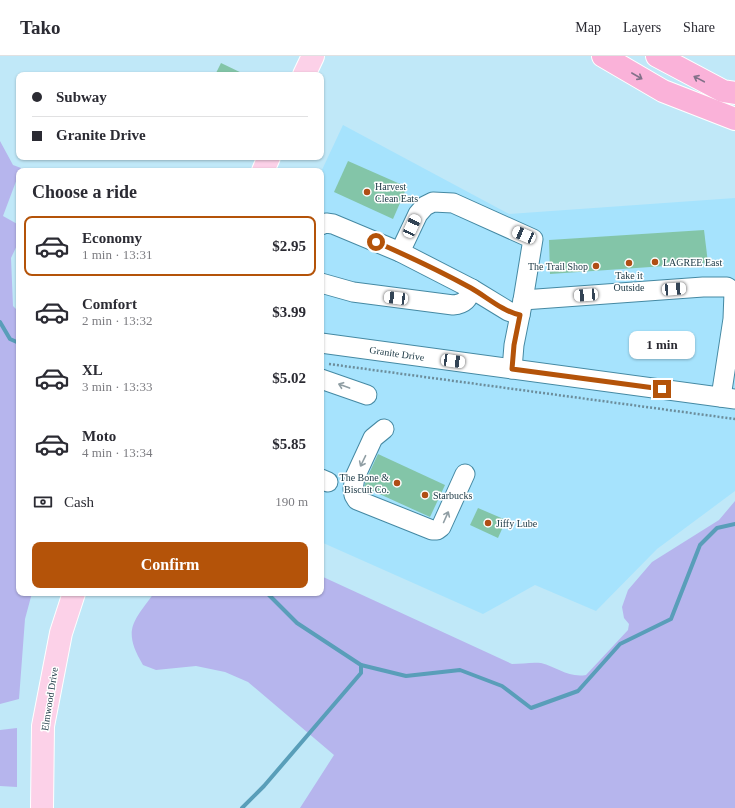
<!DOCTYPE html>
<meta charset="utf-8">
<style>
body{margin:0;font-family:"Times New Roman",serif;background:#f7f7f7;color:#2b2b33;height:100vh;display:flex;flex-direction:column;font-size:15px;white-space:nowrap}
*{box-sizing:border-box;margin:0}
p{font-size:13px;color:#7c7c81}
.icon{flex:none;width:22px;height:22px;fill:none;stroke:currentColor;stroke-width:2;stroke-linecap:round;stroke-linejoin:round}
.map{position:relative;flex:1;overflow:hidden}
.details{position:absolute;left:16px;top:112px;width:308px;height:428px;display:flex;flex-direction:column;background:#fff;border-radius:8px;box-shadow:0 1px 3px #0004}
.details>*{flex:none}
.hud{position:absolute;left:16px;top:16px;width:308px;height:88px;border-radius:8px;box-shadow:0 1px 3px #0004;display:grid;align-content:center;height:88px;padding:0 16px;background:#fff}
.end{position:absolute;width:18px;height:18px;margin:-9px;border:5px solid #b45309;background:#fff;box-shadow:0 0 0 2px #fff}
.from{border-radius:50%}
.bubble{position:absolute;height:28px;border-radius:8px;background:#fff;box-shadow:0 1px 3px #0004;font-size:13px;font-weight:700;line-height:28px;text-align:center}
.car{position:absolute;width:12px;height:24px;margin:-12px -6px;border-radius:5px;box-shadow:0 0 3px 1px #0007;background:linear-gradient(#fff 24%,#345 0 40%,#fff 0 76%,#345 0 86%,#fff 0)}
.hud b{display:flex;align-items:center;gap:14px;height:38px;font-size:15px}
.hud b+b{border-top:1px solid #e1e1e2}
.hud i{width:10px;height:10px;background:#2b2b33}
ul{padding:0;list-style:none}
li{display:flex;align-items:center;gap:12px;height:60px;margin:0 8px 6px;padding:0 8px;border:2px solid transparent;border-radius:8px}
li div{flex:1}
li b{display:block;font-size:15px}
li em{font-style:normal;font-weight:700}
li.current{border-color:#b45309}
li>.icon{width:36px;height:36px;stroke-width:1.5}
h2{padding:0 16px;font-size:18px;line-height:48px}
.pay{display:flex;align-items:center;gap:10px;height:44px;padding:0 16px;font-size:15px}
.pay p{margin-inline-start:auto}
.button{display:flex;gap:8px;margin-top:auto;padding:8px 16px}
.button a{flex:1;height:46px;border-radius:8px;background:#b45309;color:#fff;font-size:16px;font-weight:700;line-height:46px;text-align:center}
header{display:flex;align-items:center;gap:24px;box-sizing:border-box;height:56px;padding:0 20px;background:#fff;border-bottom:1px solid #e1e1e2}
header strong{font-size:19px}
nav{display:flex;gap:22px;margin-inline-start:auto;font-size:14px}
.map>svg:first-child{display:block}
</style>
<header>
<strong>Tako</strong>
<nav><a>Map</a><a>Layers</a><a>Share</a></nav>
</header>
<div class="map">
<svg width="735" height="752" viewBox="0 0 735 752">
<rect width="100%" height="100%" fill="#c0e8f8"/>
<polygon fill="#a6e3fd" points="343,69 509,158 735,142 735,435 657,493 596,555 535,529 483,558 321,486 321,116"/>
<g fill="#b6b5ed">
<polygon points="0,85 13,109 21,112 3,160 19,169 19,185 11,202 13,250 19,256 19,537 32,537 25,563 19,643 0,648"/>
<path d="M735 445V752H300L334 699 248 626 225 616 196 610 156 614 143 609C122 574 133 566 154 537H321V520L512 608C522 608 531 606 541 607 557 611 568 622 586 619L628 574 629 568 624 562 622 551 628 534 652 506 719 464Z"/>
<polygon points="17,672 17,731 0,730 0,674"/>
</g>
<g fill="none" stroke-linecap="round" stroke-linejoin="round">
<g stroke="#599eb9" stroke-width="4">
<polyline points="0,266 10,283 19,287"/>
<polyline points="267,537 297,567 361,609 406,620 460,614 502,630 531,652 578,635 620,588 671,563 700,489 717,472 735,468"/>
<polyline points="242,752 264,730 361,617 361,609"/>
</g>
</g>
<g fill="#83c5a8">
<polygon points="221,7 246,19 215,19"/>
<polygon points="348,105 407,131 393,163 334,136"/>
<polygon points="704,174 708,207 550,218 549,184"/>
<polygon points="378,398 445,429 430,461 364,431 366,424"/>
<polygon points="478,452 506,464 498,482 470,469"/>
</g>
<g fill="none" stroke-linecap="round" stroke-linejoin="round">
<defs>
<g id="minor">
<path d="M321 169 326 167 333 168 400 196 472 233C468 243 465 248 453 249L353 236 321 227"/>
<polyline points="400,196 418,158 425,150 433,146 453,147 533,183 523,244"/>
<polyline points="472,233 508,255 520,259"/>
<polyline points="321,287 735,343"/>
<polyline points="512,313 514,289 523,244 703,231 727,231 734,236 733,263 721,341"/>
<polyline points="321,323 367,339"/>
<polyline points="384,373 373,382 355,421 353,433 354,439 357,444 432,474 437,474 441,471 465,418"/>
<polyline points="321,423 328,426"/>
</g>
<g id="major">
<polyline points="304,19 313,0"/>
<polyline points="263,115 269,101"/>
<polyline points="42,752 43,670 61,577 74,537"/>
</g>
<g id="highway">
<polyline points="603,0 663,35 735,63"/>
<polyline points="657,0 723,35 735,37"/>
</g>
</defs>
<use href="#minor" stroke="#4589a3" stroke-width="21"/>
<use href="#major" stroke="#fff" stroke-width="24"/>
<use href="#highway" stroke="#fff" stroke-width="24"/>
<polyline stroke="#6c8d9b" stroke-width="2.5" stroke-dasharray="2 2" stroke-linecap="butt" points="329,308 735,363"/>
<use href="#minor" stroke="#fff" stroke-width="19"/>
<use href="#major" stroke="#fcd1e8" stroke-width="22"/>
<use href="#highway" stroke="#fab2d9" stroke-width="22"/>
</g>
<defs><path id="oneway-shaft" d="M-6 0H5M1.5-3L5.5 0L1.5 3" fill="none" stroke-width="1.6" stroke-linecap="round" stroke-linejoin="round"/></defs>
<g stroke="#827189">
<use href="#oneway-shaft" transform="translate(637 20) rotate(30)"/>
<use href="#oneway-shaft" transform="translate(699 23) rotate(-152)"/>
</g>
<g stroke="#909ea4">
<use href="#oneway-shaft" transform="translate(344 330) rotate(-160)"/>
<use href="#oneway-shaft" transform="translate(363 405) rotate(116)"/>
<use href="#oneway-shaft" transform="translate(446 461) rotate(-66)"/>
</g>
<g fill="none" stroke-linecap="round" stroke-linejoin="round">
<path stroke="#b45309" stroke-width="5" d="M376 186C408 200 440 215 471 232 487 241 502 255 520 259L514 289 512 313 662 333"/>
</g>
<g fill="#b04e15" stroke="#fff" stroke-width="1.5">
<circle cx="367" cy="136" r="4"/>
<circle cx="655" cy="206" r="4"/>
<circle cx="629" cy="207" r="4"/>
<circle cx="596" cy="210" r="4"/>
<circle cx="397" cy="427" r="4"/>
<circle cx="425" cy="439" r="4"/>
<circle cx="488" cy="467" r="4"/>
</g>
<g text-anchor="middle" stroke-width="3" stroke-linejoin="round" paint-order="stroke">
<g font-size="10" fill="#203c48" stroke="#fff" text-anchor="start">
<text x="375" y="134">Harvest<tspan x="375" dy="12">Clean Eats</tspan></text>
<text x="663" y="210">LAGREE East</text>
<text x="588" y="214" text-anchor="end">The Trail Shop</text>
<text x="629" y="223" text-anchor="middle">Take it<tspan x="629" dy="12">Outside</tspan></text>
<text x="389" y="425" text-anchor="end">The Bone &amp;<tspan x="389" dy="12">Biscuit Co.</tspan></text>
<text x="433" y="443">Starbucks</text>
<text x="496" y="471">Jiffy Lube</text>
</g>
<g font-size="10" fill="#203c48" stroke="#fff">
<text transform="translate(397 297) rotate(8)" y="4">Granite Drive</text>
<text transform="translate(49 643) rotate(-81)" y="4">Elmwood Drive</text>
</g>
</g>
</svg>
<i class="end from" style="left:376px;top:186px"></i>
<i class="end" style="left:662px;top:333px"></i>
<div class="bubble" style="left:629px;top:275px;width:66px">1 min</div>
<i class="car" style="left:412px;top:170px;rotate:25deg"></i>
<i class="car" style="left:524px;top:179px;rotate:293deg"></i>
<i class="car" style="left:674px;top:233px;rotate:86deg"></i>
<i class="car" style="left:586px;top:239px;rotate:266deg"></i>
<i class="car" style="left:396px;top:242px;rotate:277deg"></i>
<i class="car" style="left:453px;top:305px;rotate:98deg"></i>
<div class="hud">
<b><i class="from"></i>Subway</b>
<b><i></i>Granite Drive</b>
</div>
<section class="details">
<h2>Choose a ride</h2>
<ul>
<li class="current"><svg class="icon" aria-label="car" viewBox="0 0 24 24"><path d="M5 17H2v-5l4-1 3-4h7l3 4 3 1v5h-3M9 17h6M6 11h13"/><circle cx="7" cy="17" r="2"/><circle cx="17" cy="17" r="2"/></svg><div><b>Economy</b><p>1 min · 13:31</p></div><em>$2.95</em></li>
<li><svg class="icon" aria-label="car" viewBox="0 0 24 24"><path d="M5 17H2v-5l4-1 3-4h7l3 4 3 1v5h-3M9 17h6M6 11h13"/><circle cx="7" cy="17" r="2"/><circle cx="17" cy="17" r="2"/></svg><div><b>Comfort</b><p>2 min · 13:32</p></div><em>$3.99</em></li>
<li><svg class="icon" aria-label="car" viewBox="0 0 24 24"><path d="M5 17H2v-5l4-1 3-4h7l3 4 3 1v5h-3M9 17h6M6 11h13"/><circle cx="7" cy="17" r="2"/><circle cx="17" cy="17" r="2"/></svg><div><b>XL</b><p>3 min · 13:33</p></div><em>$5.02</em></li>
<li><svg class="icon" aria-label="car" viewBox="0 0 24 24"><path d="M5 17H2v-5l4-1 3-4h7l3 4 3 1v5h-3M9 17h6M6 11h13"/><circle cx="7" cy="17" r="2"/><circle cx="17" cy="17" r="2"/></svg><div><b>Moto</b><p>4 min · 13:34</p></div><em>$5.85</em></li>
</ul>
<div class="pay"><svg class="icon" aria-label="cash" viewBox="0 0 24 24"><path d="M3 7h18v10H3z"/><circle cx="12" cy="12" r="2"/></svg>Cash<p>190 m</p></div>
<div class="button"><a>Confirm</a></div>
</section>
</div>
